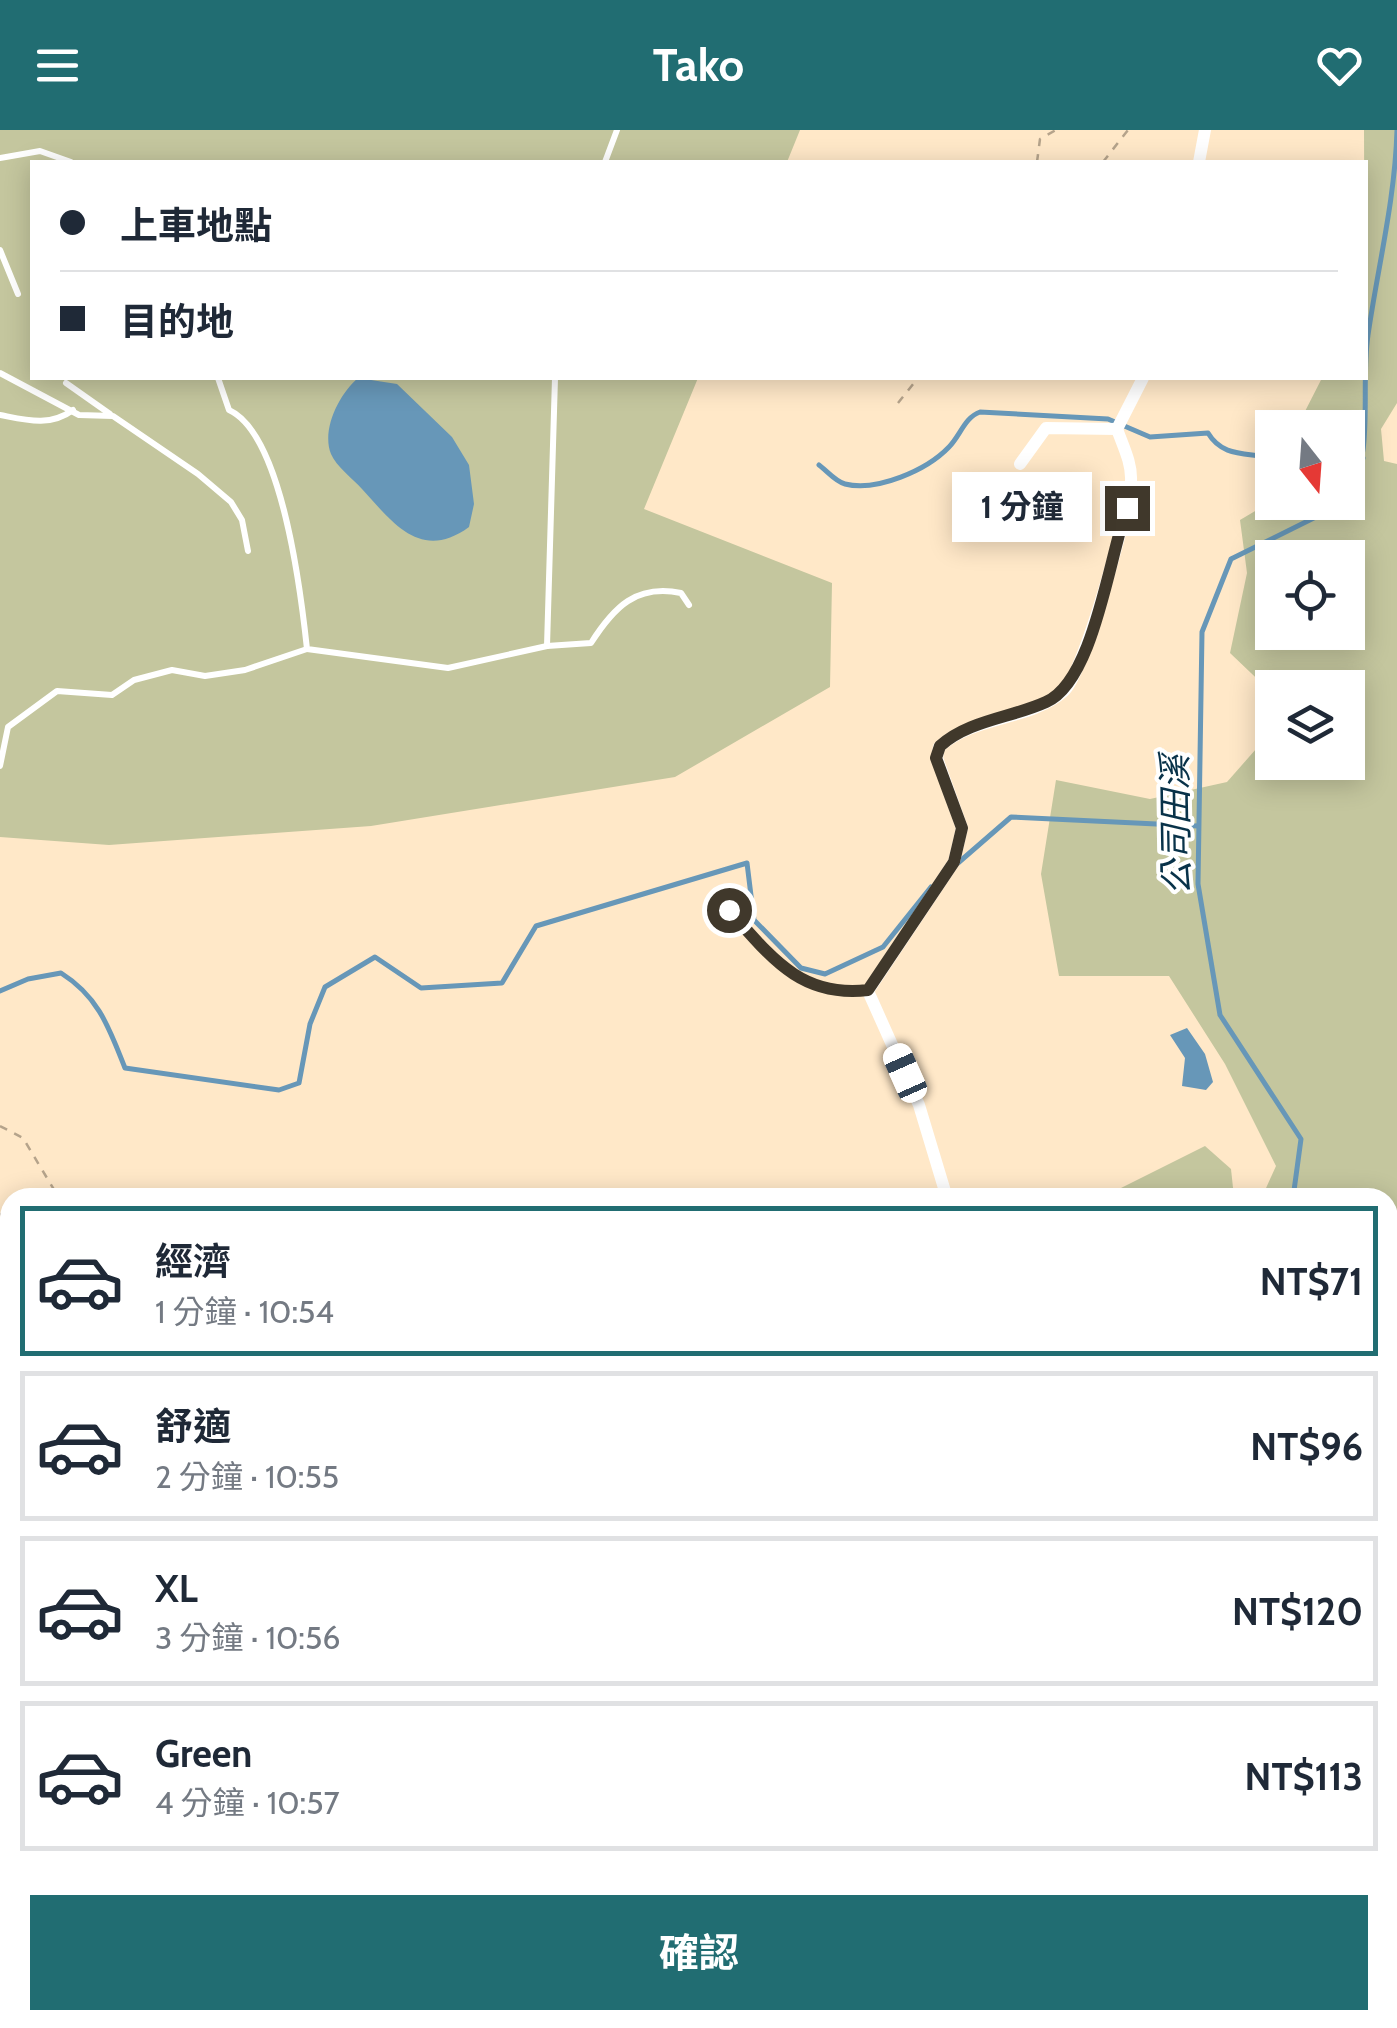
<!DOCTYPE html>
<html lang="zh-TW">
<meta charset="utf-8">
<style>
body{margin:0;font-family:Cabin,"Noto Sans TC",sans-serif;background:#f2f2f3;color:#1f2937;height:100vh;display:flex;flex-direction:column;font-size:38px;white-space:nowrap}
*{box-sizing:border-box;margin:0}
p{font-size:32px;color:#747a83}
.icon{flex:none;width:55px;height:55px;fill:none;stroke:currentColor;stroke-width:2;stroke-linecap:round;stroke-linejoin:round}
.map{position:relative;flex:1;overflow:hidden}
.side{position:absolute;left:0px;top:1058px;width:1398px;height:842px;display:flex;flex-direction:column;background:#fff;border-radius:30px 30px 0 0;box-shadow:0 5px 25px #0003}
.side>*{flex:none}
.hud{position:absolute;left:30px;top:30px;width:1338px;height:220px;border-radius:0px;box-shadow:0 5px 25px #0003;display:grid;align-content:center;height:220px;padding:0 30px;background:#fff}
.needle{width:65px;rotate:163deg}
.tools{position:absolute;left:1255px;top:280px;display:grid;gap:20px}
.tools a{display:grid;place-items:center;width:110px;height:110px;border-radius:0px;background:#fff;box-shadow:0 5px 25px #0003;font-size:50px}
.end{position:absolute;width:45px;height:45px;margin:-22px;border:12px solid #40382b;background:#fff;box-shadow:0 0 0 5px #fff}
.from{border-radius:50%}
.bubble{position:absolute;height:70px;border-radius:0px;background:#fff;box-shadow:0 5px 25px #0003;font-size:32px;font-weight:700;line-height:70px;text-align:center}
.car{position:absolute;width:30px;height:60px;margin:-30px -15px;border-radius:12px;box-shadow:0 0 8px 2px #0007;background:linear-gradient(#fff 24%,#345 0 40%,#fff 0 76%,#345 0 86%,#fff 0)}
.hud b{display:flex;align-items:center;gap:35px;height:95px;font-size:38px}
.hud b+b{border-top:2px solid #e0e1e3}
.hud i{width:25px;height:25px;background:#1f2937}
ul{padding:18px 0 0;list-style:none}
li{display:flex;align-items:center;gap:30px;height:150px;margin:0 20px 15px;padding:0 10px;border:5px solid #e0e1e3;border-radius:0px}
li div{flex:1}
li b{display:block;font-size:38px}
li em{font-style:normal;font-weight:700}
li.active{border-color:#216d72}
li>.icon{width:90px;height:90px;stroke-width:1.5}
.action{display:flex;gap:20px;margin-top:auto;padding:20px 30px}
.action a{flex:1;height:115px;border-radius:0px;background:#216d72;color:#fff;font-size:40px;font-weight:700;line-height:115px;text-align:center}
header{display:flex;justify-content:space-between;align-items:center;height:130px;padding:0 30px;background:#216d72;color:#fff;font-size:45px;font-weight:700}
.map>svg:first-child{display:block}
</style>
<header><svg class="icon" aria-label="menu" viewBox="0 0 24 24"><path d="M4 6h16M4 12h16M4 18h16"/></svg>Tako<svg class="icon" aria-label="heart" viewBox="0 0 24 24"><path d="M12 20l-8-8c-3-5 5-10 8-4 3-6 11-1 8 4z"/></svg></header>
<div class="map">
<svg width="1397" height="1898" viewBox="0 0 1397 1898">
<rect width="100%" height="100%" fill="#ffe8c8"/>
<g fill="#c4c69e" fill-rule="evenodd">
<polygon points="0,0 800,0 787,32 32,32 32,248 698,248 644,379 832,453 830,557 675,647 371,696 109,715 0,707"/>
<path d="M1364 0H1397V273L1381 299 1384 331 1397 334V1313L1388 1305V1068L1262 1067 1276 1036 1225 934 1169 846H1059L1041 744 1056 650 1150 669 1227 652 1271 602 1272 590V632H1348V558H1272V563L1230 523 1247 443 1240 390 1272 371 1348 372V298L1297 297 1322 248H1365ZM1272 428H1348V502H1272Z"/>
<polygon points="1205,1016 1231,1039 1234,1067 1103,1067"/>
<polygon points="1397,1487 1397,1559 1388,1559 1388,1490"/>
</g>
<g fill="#6797b8">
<path d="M358 248 397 254 452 307 469 335 474 374 469 397C421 432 393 393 362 359 353 349 336 336 331 324 321 299 340 263 358 248Z"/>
<polygon points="1187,898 1205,924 1213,952 1206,960 1182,956 1185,928 1170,905"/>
</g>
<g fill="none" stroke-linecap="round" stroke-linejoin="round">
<g stroke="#6797b8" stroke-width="5">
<polyline points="1348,328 1363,328"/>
<path d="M819 335C827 341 836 352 845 354 877 362 927 340 949 317 960 306 965 287 980 282L1108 289 1150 307 1208 303C1223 328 1247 322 1272 328"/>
<path d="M1348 370C1375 318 1360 261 1368 205 1378 136 1395 70 1397 0"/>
<polyline points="958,733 1011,687 1198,696"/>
<path d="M0 861 28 849 61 843C99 867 109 898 125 938L279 960 299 953 310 894 325 857 375 827 421 858 502 853 536 796 747 733 754 790 801 838 825 844 883 817 931 757"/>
<polyline points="1293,1068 1301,1009 1220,885 1198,754 1202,502 1231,429 1346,372"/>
<polyline points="0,1781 10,1780"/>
</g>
<g stroke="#b5a38b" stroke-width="2.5" stroke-dasharray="8 8" stroke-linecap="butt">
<polyline points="1037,32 1040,9 1056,0"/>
<polyline points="1103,32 1128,0"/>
<polyline points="898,273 918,248"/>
<polyline points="0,996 23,1008 59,1068"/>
<polyline points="0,1084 10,1087"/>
</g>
<g stroke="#fff" stroke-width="6">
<polyline points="0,28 40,21 71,32"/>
<polyline points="605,32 617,0"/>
<polyline points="0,120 18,164"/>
<polyline points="0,243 79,285 113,286 198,344 231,372 242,390 248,421"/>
<path d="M218 248 229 280C282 304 301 463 307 519L448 538 547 516 591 513C614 477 636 454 681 463L689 475"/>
<polyline points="66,253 110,284"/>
<path d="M0 285C26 290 50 297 73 280"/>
<polyline points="547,516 555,248"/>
<polyline points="0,636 8,597 57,561 112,565 134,550 172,540 205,546 245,540 307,519"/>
<path d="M729 780C769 826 801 868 867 861"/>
<polyline points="826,1898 827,1890"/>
</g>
<g stroke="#fff" stroke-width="12">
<polyline points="1199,32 1205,0"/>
<polyline points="1020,334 1046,298 1117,299"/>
<path d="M947 1068 919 975 868 861 954 732 962 698 937 628 939 617C975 585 1030 591 1064 561 1083 545 1129 380 1131 351 1132 333 1123 316 1117 299L1143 248"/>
<polyline points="0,1134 10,1133"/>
<polyline points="1388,1619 1397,1614"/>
<polyline points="0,1848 10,1854"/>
<polyline points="46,1890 55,1898"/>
</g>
</g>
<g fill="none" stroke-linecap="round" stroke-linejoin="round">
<path stroke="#40382b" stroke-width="12" d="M729 780C770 826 800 868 868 860L954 732 962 698 936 628 940 616C969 590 1011 588 1046 572 1094 551 1109 427 1127 378"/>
</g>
<g text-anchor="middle" stroke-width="8" stroke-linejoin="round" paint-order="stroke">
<g font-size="35" font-style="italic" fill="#083249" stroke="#fff">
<text transform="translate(1176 695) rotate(-91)" y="12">公司田溪</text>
</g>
</g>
</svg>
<div class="tools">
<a><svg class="needle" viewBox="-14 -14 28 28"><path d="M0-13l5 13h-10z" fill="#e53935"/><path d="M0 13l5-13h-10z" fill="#747a83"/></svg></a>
<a><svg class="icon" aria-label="locate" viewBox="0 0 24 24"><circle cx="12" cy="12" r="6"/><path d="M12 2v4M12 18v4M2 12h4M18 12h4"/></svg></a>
<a><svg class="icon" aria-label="layers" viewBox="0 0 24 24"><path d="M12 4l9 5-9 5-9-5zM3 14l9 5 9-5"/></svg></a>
</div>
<i class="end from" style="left:729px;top:780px"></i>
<i class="end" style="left:1127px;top:378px"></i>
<div class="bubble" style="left:952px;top:342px;width:140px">1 分鐘</div>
<i class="car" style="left:905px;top:943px;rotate:336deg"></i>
<div class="hud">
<b><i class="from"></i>上車地點</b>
<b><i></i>目的地</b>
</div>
<section class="side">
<ul>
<li class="active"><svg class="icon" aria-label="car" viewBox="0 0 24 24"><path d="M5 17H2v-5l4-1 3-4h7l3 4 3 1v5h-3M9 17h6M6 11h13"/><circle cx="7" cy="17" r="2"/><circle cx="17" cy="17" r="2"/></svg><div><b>經濟</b><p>1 分鐘 · 10:54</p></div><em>NT$71</em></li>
<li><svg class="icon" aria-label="car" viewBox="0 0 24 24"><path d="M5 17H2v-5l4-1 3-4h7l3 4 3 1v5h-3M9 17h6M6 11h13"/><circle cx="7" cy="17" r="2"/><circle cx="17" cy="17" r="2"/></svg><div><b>舒適</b><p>2 分鐘 · 10:55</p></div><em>NT$96</em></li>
<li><svg class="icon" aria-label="car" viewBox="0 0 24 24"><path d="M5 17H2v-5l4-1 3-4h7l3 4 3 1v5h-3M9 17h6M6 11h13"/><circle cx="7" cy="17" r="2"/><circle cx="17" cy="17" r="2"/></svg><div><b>XL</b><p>3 分鐘 · 10:56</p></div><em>NT$120</em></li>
<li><svg class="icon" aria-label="car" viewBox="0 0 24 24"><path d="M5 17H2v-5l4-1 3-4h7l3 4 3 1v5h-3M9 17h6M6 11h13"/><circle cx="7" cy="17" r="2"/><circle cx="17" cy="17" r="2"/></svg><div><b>Green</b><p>4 分鐘 · 10:57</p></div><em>NT$113</em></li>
</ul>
<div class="action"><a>確認</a></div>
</section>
</div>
